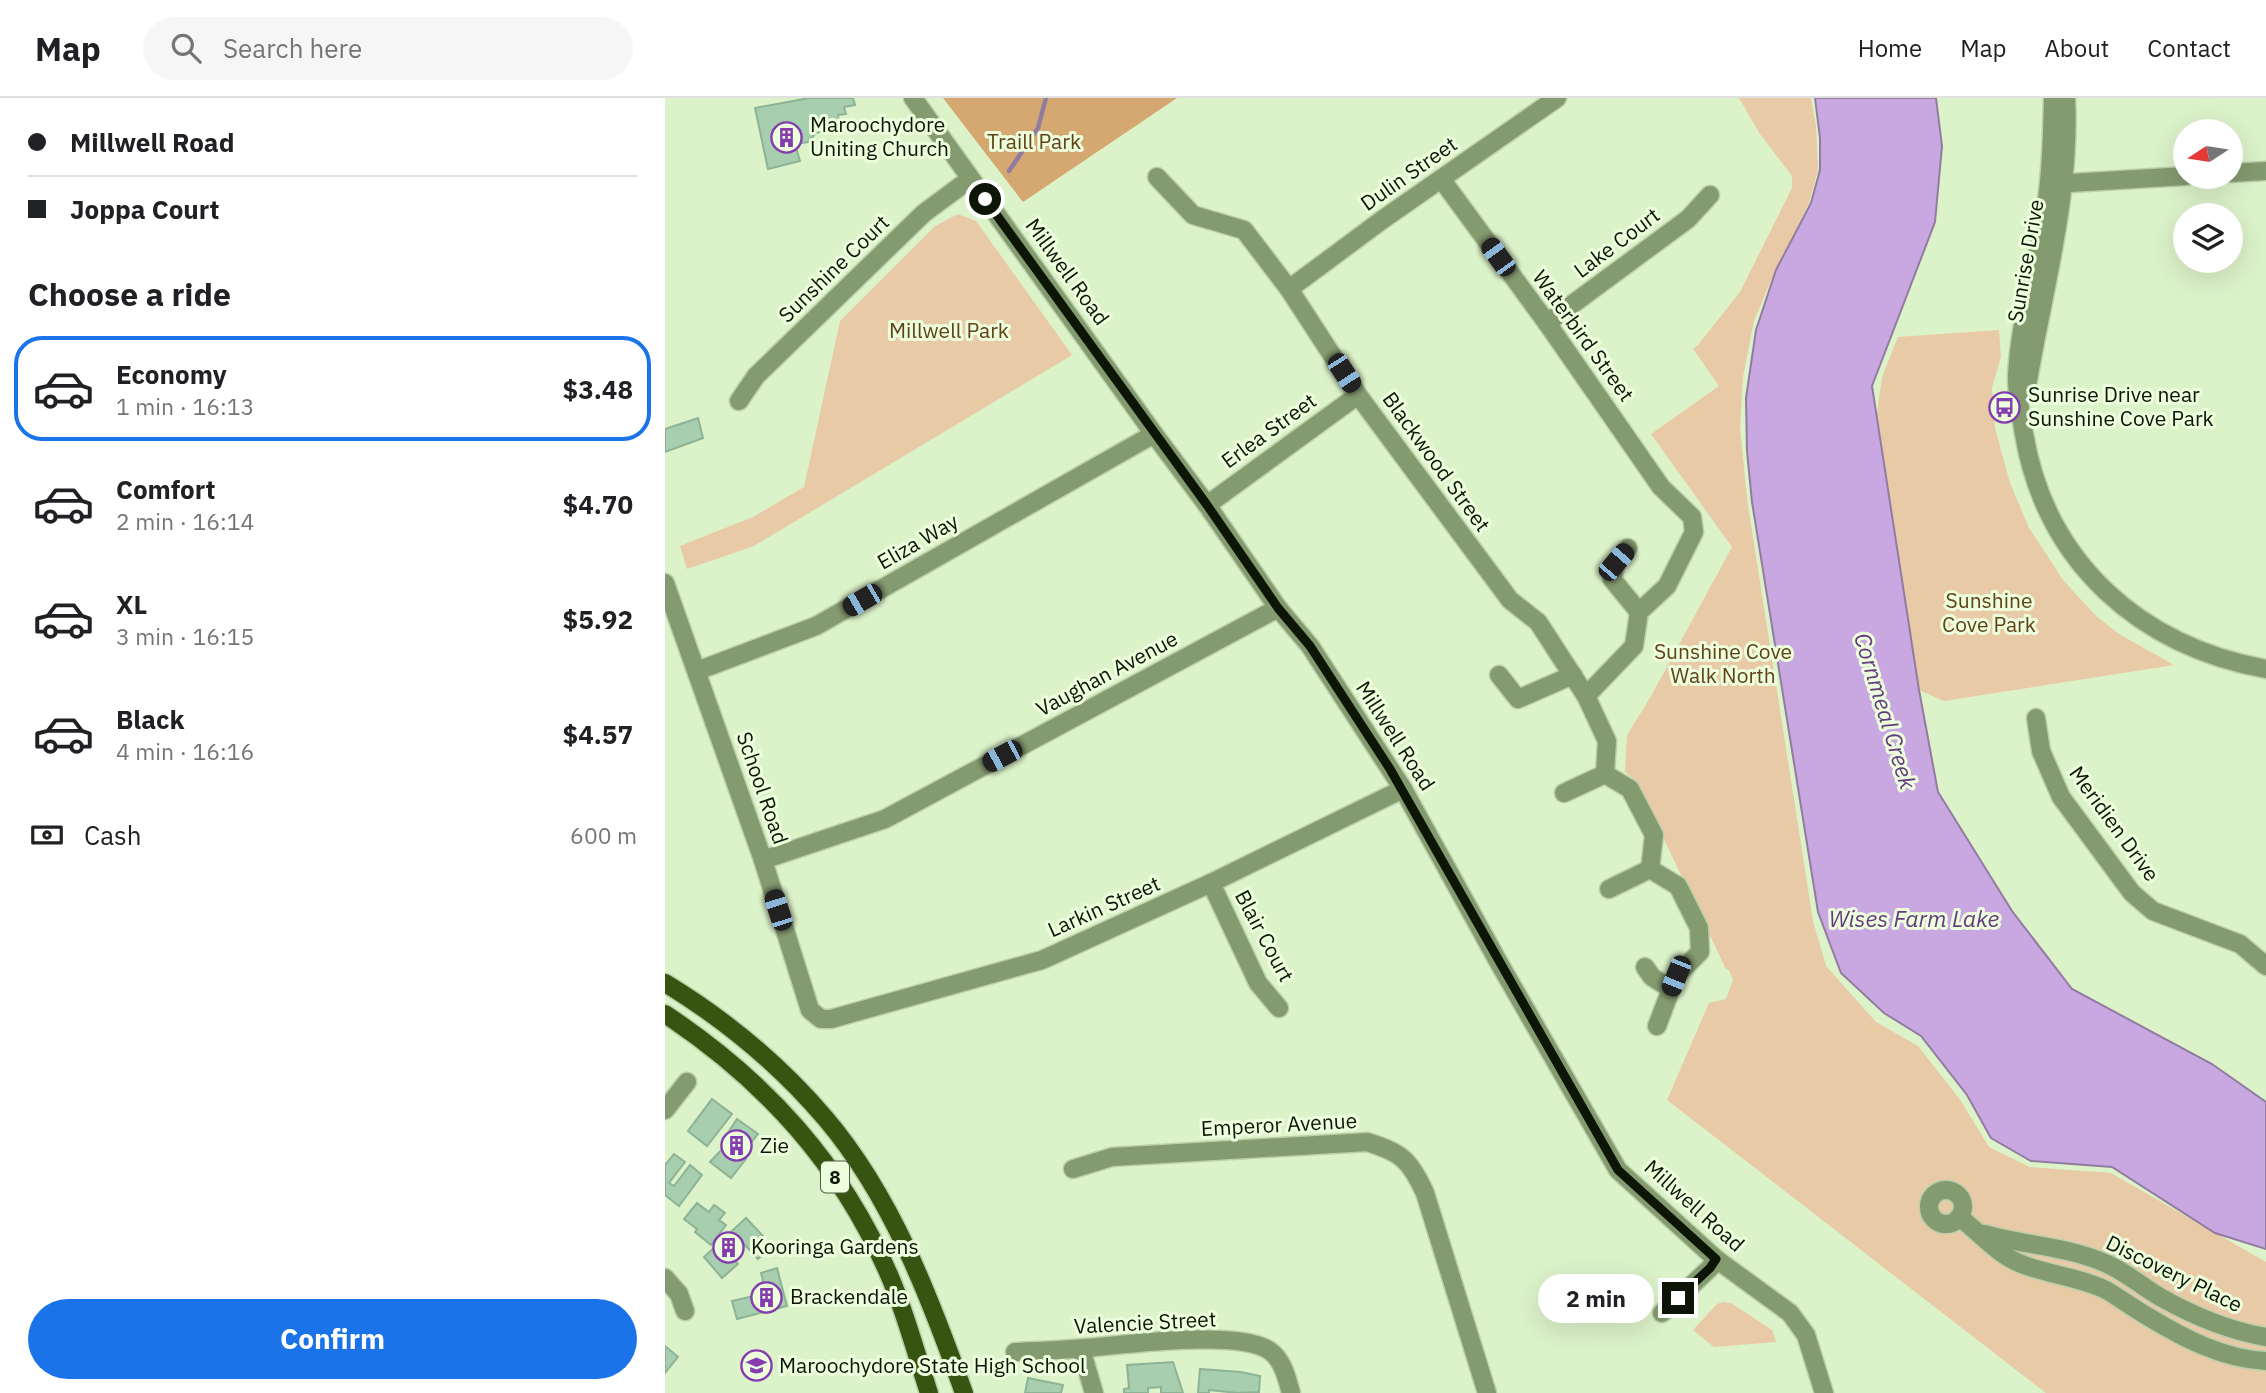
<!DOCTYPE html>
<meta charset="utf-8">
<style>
body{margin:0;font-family:"IBM Plex Sans",sans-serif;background:#f6f6f6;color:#202124;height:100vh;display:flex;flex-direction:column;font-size:26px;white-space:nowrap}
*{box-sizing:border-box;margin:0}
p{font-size:23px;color:#757577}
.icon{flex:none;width:38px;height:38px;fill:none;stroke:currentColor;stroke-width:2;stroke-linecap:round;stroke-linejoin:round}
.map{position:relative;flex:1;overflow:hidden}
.details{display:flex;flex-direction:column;background:#fff;width:665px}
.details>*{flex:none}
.hud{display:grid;align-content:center;height:154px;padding:0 28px;background:#fff}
.needle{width:46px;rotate:258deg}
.tools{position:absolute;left:1508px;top:21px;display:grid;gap:14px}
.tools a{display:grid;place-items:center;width:70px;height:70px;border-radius:50%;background:#fff;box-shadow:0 7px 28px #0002;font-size:35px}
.end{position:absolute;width:32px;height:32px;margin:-16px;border:9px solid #0d1507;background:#fff;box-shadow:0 0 0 4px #fff}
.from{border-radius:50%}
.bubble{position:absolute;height:49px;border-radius:24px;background:#fff;box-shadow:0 7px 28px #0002;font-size:23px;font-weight:800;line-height:49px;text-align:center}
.car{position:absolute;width:21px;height:42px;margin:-21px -10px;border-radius:9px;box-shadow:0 0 5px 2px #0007;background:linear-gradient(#222 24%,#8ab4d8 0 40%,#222 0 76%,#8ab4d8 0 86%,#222 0)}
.hud b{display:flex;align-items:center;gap:24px;height:66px;font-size:26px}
.hud b+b{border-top:2px solid #e0e0e0}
.hud i{width:18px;height:18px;background:#202124}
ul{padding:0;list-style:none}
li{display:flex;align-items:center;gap:21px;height:105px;margin:0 14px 10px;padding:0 14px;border:4px solid transparent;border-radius:28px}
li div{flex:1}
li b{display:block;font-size:26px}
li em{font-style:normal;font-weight:800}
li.on{border-color:#1a73e8}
li>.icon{width:63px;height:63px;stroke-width:1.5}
h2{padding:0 28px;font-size:32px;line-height:84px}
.pay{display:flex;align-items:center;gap:18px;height:77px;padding:0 28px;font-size:26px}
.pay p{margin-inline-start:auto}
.action{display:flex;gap:14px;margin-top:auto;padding:14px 28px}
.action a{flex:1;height:80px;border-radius:42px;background:#1a73e8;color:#fff;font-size:28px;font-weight:800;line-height:80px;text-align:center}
header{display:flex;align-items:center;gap:42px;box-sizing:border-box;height:98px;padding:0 35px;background:#fff;border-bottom:2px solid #e0e0e0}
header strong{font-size:33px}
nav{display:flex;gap:38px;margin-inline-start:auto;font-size:24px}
.search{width:490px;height:63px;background:#f6f6f6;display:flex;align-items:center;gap:18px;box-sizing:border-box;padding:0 24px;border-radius:38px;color:#757577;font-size:26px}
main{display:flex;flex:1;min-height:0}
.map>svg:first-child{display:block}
</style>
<header>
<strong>Map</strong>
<div class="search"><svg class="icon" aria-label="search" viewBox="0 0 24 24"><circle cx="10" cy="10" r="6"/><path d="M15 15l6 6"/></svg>Search here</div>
<nav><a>Home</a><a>Map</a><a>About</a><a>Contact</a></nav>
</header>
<main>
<section class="details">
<div class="hud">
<b><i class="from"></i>Millwell Road</b>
<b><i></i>Joppa Court</b>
</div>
<h2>Choose a ride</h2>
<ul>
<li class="on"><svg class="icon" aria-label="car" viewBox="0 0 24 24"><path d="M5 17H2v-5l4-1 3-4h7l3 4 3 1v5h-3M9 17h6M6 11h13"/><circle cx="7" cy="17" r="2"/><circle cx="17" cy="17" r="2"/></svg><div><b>Economy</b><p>1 min · 16:13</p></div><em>$3.48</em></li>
<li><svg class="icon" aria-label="car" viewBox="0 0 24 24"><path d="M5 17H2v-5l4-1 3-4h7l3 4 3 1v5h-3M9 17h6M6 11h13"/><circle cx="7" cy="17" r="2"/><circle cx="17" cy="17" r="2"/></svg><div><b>Comfort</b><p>2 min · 16:14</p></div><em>$4.70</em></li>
<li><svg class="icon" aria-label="car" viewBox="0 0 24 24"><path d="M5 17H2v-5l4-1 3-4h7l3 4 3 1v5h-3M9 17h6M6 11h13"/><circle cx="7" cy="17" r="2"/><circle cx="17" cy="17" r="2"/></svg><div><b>XL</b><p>3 min · 16:15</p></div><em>$5.92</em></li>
<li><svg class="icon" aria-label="car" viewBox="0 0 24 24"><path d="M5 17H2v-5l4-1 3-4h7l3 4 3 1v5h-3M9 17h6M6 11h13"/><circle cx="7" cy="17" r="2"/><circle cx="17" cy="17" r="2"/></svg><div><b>Black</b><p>4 min · 16:16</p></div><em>$4.57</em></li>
</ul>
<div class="pay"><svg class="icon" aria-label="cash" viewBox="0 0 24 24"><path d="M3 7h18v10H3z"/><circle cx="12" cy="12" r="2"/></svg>Cash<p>600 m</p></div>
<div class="action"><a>Confirm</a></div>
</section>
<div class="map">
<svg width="1601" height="1295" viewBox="0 0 1601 1295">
<rect width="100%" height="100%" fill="#dcf2c9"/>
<g fill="#e8caa7">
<polygon points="1074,0 1146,0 1151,28 1153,72 1144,105 1106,182 1089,223 1078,279 1075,329 1082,401 1148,823 1161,868 1211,924 1253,948 1296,1003 1324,1049 1365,1069 1446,1075 1601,1164 1601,1295 1381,1295 1002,1002 1044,905 1061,901 1068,882 1064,872 1061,871 971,683 960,674 962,637 985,600 1067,449 986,336 1054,288 1028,251 1033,247 1075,194 1127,90 1127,78 1095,36"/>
<polygon points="293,116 311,123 407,257 89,448 22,471 15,448 88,419 139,389 175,223 270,128"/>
<polygon points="1334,232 1336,259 1327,290 1330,330 1345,385 1364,430 1398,482 1431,518 1454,536 1509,567 1279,603 1254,592 1212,316 1217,279 1233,239"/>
<polygon points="1058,1204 1066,1205 1107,1232 1111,1244 1049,1249 1028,1232 1052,1206"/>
</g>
<polygon fill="#d5a872" points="278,0 512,0 358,104"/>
<polygon fill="#c9a8e2" stroke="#917ca0" stroke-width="2" points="1150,0 1271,0 1277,48 1270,124 1207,288 1254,592 1273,694 1347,813 1407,891 1547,966 1601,1004 1601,1151 1550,1135 1447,1069 1366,1063 1326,1040 1302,997 1256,938 1219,915 1176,875 1153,814 1087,404 1082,353 1081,300 1091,232 1111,172 1146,105 1155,72 1155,40"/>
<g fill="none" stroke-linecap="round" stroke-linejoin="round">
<polyline stroke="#917ca0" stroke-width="4.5" points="344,73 373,30 381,0"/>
</g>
<g fill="#a7ceae" stroke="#8db395" stroke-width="2">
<polygon points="144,0 188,0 190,7 179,9 181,16 173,17 175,29 151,35 143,44 130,46 135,63 103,71 90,10"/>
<polygon points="33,320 38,340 0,354 0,331"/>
<polygon points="47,1001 67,1016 42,1048 23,1033"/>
<polygon points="72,1021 93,1036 76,1057 81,1061 66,1080 45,1064 64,1044 59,1041"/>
<polygon points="9,1056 20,1064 4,1085 9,1088 25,1067 37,1077 14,1108 0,1097 0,1067"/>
<polygon points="32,1105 44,1114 49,1107 60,1115 54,1122 61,1127 46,1147 30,1134 32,1131 19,1121"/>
<polygon points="81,1120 100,1140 97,1144 103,1152 93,1161 79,1146 66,1158 73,1166 57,1180 39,1159"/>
<polygon points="112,1170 122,1208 72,1221 67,1203 101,1195 96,1175"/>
<polygon points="0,1248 13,1259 0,1275"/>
<polygon points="508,1264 518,1295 496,1295 496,1289 483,1290 483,1295 459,1295 459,1291 464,1290 462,1267"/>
<polygon points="535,1271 576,1274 595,1278 594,1294 573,1295 544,1292 544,1295 533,1295"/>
<polygon points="363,1280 398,1287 396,1295 360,1295"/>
</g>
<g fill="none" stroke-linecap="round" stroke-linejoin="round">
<defs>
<g id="minor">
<polyline points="248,0 489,336 542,407 613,510 645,548 738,691 834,865 953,1072 1051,1161 1125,1215 1141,1237 1159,1295"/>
<path d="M1388 0C1387 44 1386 88 1377 132 1369 180 1354 229 1352 279 1352 298 1356 317 1359 336 1381 465 1475 548 1601 571"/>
<polyline points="1566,75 1601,73"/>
<polyline points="492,79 528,117 579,132 624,191 693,297 845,502 873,524 921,598 942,643 940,676 965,691 989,737 985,771 1013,788 1034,830 1035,854 1011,878 992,928"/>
<polyline points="777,82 882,225 996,389 1027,419 1029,434 1002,488 974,514 969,548 921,598"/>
<polyline points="1388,86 1521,78"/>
<polyline points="624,191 717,122 892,0"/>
<polyline points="882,225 1023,121 1045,97"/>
<path d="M1362 288C1378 193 1406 97 1401 0"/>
<polyline points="74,303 91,278 259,115 305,81"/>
<polyline points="542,407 693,297"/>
<polyline points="963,450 951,464 947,481 974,514"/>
<polyline points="0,485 98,762 145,912 156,921 166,921 377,862 546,785 738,691"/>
<polyline points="32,573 151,528 489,336"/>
<polyline points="834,577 853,601 908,577"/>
<polyline points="1371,620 1376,653 1396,699 1467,795 1488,813 1575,846 1601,868"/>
<polyline points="899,695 940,676"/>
<polyline points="98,762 220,721 613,510"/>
<polyline points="546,785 593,885 614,910"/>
<polyline points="944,791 985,771"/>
<polyline points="980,869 987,879 1006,891"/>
<polyline points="0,1012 22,984"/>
<path d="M408 1071 447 1059 702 1044C736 1054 745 1062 760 1095L822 1295"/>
<circle cx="1281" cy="1109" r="17"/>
<path d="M1294 1119C1314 1134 1331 1155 1354 1165 1382 1177 1413 1178 1441 1192 1455 1200 1468 1210 1482 1218 1518 1240 1558 1261 1601 1263"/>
<path d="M1319 1136C1358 1147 1397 1148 1435 1163 1458 1171 1474 1187 1495 1199 1527 1217 1565 1233 1601 1239"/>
<polyline points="0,1180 14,1196 20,1213"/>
<polyline points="997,1215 1045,1170 1051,1161"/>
<polyline points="416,1251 429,1295"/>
<path d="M350 1254C373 1253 397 1252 420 1250 459 1247 574 1231 605 1253 618 1262 622 1281 626 1295"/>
</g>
<g id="major">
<path d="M0 885C61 922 115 967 161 1021 227 1099 265 1200 299 1295"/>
<path d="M0 916C101 983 177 1067 225 1179 241 1216 251 1256 264 1295"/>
</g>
</defs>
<use href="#minor" stroke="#bbcfaa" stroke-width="21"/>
<use href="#major" stroke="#bbcfaa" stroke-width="21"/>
<use href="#minor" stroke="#849a6f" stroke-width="18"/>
<use href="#major" stroke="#375510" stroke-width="18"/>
</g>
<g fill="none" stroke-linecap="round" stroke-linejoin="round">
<polyline stroke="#0d1507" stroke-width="9" points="320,101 542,407 613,510 645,548 725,671 953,1072 1051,1161 1045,1170 1013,1200"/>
</g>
<defs>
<symbol id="building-ring" viewBox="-11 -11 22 22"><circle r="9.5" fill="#ecfedc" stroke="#843cae" stroke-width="1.5"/><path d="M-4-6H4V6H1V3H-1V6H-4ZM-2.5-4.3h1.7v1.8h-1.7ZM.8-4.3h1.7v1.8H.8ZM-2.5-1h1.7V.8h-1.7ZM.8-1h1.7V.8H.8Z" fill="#843cae"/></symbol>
<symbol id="bus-ring" viewBox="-11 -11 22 22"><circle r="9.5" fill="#ecfedc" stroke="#843cae" stroke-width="1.5"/><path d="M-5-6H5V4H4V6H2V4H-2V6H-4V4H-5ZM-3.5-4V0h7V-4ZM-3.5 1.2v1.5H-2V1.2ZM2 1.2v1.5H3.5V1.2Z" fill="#843cae"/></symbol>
<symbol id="school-ring" viewBox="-11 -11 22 22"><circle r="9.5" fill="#ecfedc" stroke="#843cae" stroke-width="1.5"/><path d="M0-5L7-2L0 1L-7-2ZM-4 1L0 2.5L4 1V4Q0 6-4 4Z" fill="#843cae"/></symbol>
</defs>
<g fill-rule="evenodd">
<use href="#building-ring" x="104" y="22" width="35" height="35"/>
<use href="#bus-ring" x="1322" y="292" width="35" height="35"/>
<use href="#building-ring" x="54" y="1030" width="35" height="35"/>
<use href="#building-ring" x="46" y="1132" width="35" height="35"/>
<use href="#building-ring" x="84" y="1182" width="35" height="35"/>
<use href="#school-ring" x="74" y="1250" width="35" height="35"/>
</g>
<g text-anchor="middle" stroke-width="6" stroke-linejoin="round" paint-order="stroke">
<rect fill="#ecfedc" stroke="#505b47" stroke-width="2" x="156" y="1063.5" width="28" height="31" rx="5"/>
<g font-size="19" font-weight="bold" fill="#0d1507">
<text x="170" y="1086">8</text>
</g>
<g font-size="21" fill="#0d1507" stroke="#ecfedc" text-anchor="start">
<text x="145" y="34">Maroochydore<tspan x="145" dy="24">Uniting Church</tspan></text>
<text x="1363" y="304">Sunrise Drive near<tspan x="1363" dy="24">Sunshine Cove Park</tspan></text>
<text x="95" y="1055">Zie</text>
<text x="86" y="1156">Kooringa Gardens</text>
<text x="125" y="1206">Brackendale</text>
<text x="114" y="1275">Maroochydore State High School</text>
</g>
<g font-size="21" fill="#614118" stroke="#ecfedc">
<text x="369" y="51">Traill Park</text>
<text x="284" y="240">Millwell Park</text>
<text x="1324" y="510">Sunshine<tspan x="1324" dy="24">Cove Park</tspan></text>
<text x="1058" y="561">Sunshine Cove<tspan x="1058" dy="24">Walk North</tspan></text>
</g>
<g font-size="21" fill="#0d1507" stroke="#ecfedc">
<text transform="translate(744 76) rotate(-35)" y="7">Dulin Street</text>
<text transform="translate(952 145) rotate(-37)" y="7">Lake Court</text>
<text transform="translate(1361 163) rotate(-80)" y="7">Sunrise Drive</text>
<text transform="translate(169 171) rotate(-44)" y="7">Sunshine Court</text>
<text transform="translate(402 174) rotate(54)" y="7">Millwell Road</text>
<text transform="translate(918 238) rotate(54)" y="7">Waterbird Street</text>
<text transform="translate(604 333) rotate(-36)" y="7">Erlea Street</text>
<text transform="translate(771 364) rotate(54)" y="7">Blackwood Street</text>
<text transform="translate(253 444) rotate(-30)" y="7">Eliza Way</text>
<text transform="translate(442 576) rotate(-28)" y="7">Vaughan Avenue</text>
<text transform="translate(730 638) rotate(57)" y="7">Millwell Road</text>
<text transform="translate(97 690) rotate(71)" y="7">School Road</text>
<text transform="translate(1449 726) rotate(54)" y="7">Meridien Drive</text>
<text transform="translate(439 809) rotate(-24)" y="7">Larkin Street</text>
<text transform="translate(599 838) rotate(62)" y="7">Blair Court</text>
<text transform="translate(614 1027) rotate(-3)" y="7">Emperor Avenue</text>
<text transform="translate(1029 1108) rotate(42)" y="7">Millwell Road</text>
<text transform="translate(1509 1176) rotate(26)" y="7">Discovery Place</text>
<text transform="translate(480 1225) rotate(-3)" y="7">Valencie Street</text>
</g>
<g font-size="23" font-style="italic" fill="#653b80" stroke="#ecfedc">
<text transform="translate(1220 613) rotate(73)" y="8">Cornmeal Creek</text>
<text x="1249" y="829">Wises Farm Lake</text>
</g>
</g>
</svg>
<div class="tools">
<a><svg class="needle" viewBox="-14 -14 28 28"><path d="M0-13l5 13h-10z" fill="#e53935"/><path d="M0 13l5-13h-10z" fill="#757577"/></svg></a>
<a><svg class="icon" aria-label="layers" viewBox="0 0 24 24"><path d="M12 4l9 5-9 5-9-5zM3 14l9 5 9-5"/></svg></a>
</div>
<i class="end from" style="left:320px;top:101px"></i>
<i class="end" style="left:1013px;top:1200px"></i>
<div class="bubble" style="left:873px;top:1176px;width:116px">2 min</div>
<i class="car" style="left:833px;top:159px;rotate:324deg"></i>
<i class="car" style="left:679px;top:275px;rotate:147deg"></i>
<i class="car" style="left:951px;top:464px;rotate:41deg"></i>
<i class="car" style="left:197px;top:502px;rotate:240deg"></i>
<i class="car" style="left:337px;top:658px;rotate:242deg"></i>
<i class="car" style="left:113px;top:812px;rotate:342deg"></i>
<i class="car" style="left:1011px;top:878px;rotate:202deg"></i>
</div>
</main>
